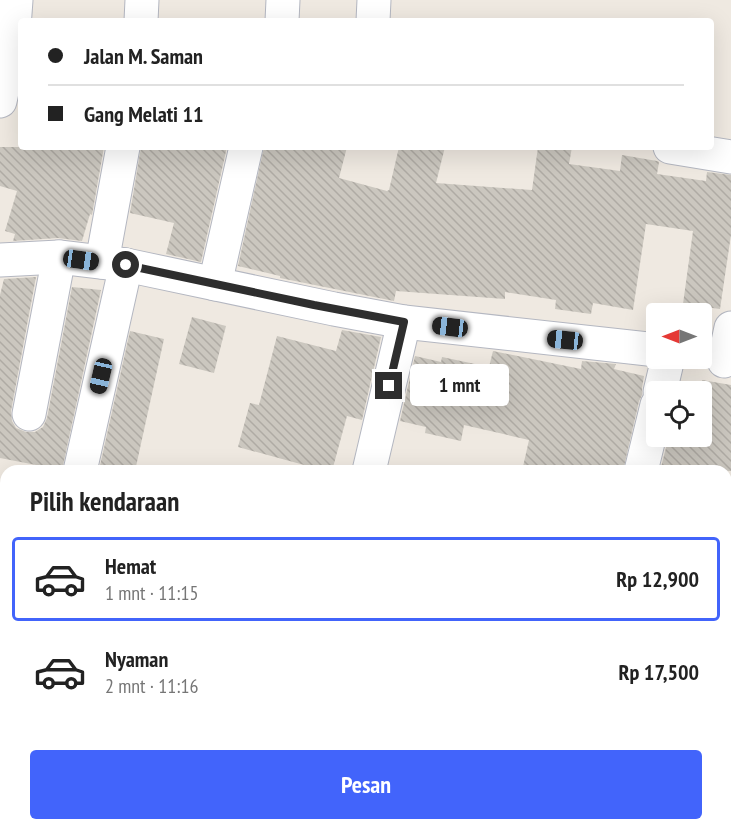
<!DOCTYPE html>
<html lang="id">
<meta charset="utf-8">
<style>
body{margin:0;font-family:"PT Sans Narrow",sans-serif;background:#f2f2f2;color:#222;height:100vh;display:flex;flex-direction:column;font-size:22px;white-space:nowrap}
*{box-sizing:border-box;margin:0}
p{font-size:20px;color:#767676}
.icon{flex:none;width:33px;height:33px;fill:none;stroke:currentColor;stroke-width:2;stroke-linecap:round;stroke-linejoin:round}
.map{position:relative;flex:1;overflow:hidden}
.drawer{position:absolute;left:0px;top:465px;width:732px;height:366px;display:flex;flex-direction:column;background:#fff;border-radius:18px 18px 0 0;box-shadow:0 6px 24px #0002}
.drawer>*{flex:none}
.top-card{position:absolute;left:18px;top:18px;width:696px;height:132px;border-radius:6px;box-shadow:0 6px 24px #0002;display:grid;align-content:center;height:132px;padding:0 30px;background:#fff}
.needle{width:39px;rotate:270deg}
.fabs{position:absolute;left:646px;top:303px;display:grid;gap:12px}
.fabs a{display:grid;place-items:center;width:66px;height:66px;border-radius:6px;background:#fff;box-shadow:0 6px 24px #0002;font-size:30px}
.end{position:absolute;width:27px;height:27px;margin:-14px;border:8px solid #2e2e2e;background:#fff;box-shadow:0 0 0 3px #fff}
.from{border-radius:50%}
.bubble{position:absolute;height:42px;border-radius:6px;background:#fff;box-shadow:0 6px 24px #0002;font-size:20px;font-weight:700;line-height:42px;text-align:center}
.car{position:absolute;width:18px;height:36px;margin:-18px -9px;border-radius:8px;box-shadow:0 0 4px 2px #0007;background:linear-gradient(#222 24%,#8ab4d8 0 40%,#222 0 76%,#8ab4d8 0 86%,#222 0)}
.top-card b{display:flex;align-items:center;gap:21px;height:57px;font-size:22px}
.top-card b+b{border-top:2px solid #e0e0e0}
.top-card i{width:15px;height:15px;background:#222}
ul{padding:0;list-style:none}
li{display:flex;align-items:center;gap:18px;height:84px;margin:0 12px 9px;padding:0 18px;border:3px solid transparent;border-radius:6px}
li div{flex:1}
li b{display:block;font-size:22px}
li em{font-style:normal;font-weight:700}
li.selected{border-color:#4264fb}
li>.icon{width:54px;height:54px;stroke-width:1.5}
h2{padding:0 30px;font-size:27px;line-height:72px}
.button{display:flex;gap:12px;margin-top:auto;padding:12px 30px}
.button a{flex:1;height:69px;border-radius:6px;background:#4264fb;color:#fff;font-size:24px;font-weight:700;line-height:69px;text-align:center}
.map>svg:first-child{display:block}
</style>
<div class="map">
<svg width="731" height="831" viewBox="0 0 731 831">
<defs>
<pattern id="building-back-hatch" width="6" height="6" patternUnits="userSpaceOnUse" patternTransform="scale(1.5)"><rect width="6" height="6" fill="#cbc7bf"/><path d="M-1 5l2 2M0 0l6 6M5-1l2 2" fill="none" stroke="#afaba4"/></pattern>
</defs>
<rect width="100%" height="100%" fill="#efe9e1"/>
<g fill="url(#building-back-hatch)">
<polygon points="0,147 104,147 92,215 90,214 82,241 58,238 13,241 15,234 5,231 17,191 0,186"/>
<polygon points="141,147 227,147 201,262 166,254 174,223 130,213"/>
<polygon points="264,147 347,147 339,178 387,191 389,190 399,147 445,147 436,183 532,190 538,147 572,147 569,164 620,171 622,155 657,161 659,162 657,174 706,181 707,172 731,175 731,235 720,309 683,304 693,231 646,224 633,310 593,303 591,314 555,309 556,300 505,292 505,299 396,291 394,301 280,278 280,276 238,266"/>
<polygon points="36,277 11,411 12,421 16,428 26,432 35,432 43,427 47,418 72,287 101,290 62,470 0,458 0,295 4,279"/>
<polygon points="192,317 226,326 214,373 179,364"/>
<polygon points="342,330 381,337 362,420 347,416 332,471 326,471 238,447 250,403 259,405 277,336 336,351"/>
<polygon points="130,331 164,339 135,471 102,471 99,470"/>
<polygon points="493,351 581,369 582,361 616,364 614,369 644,376 642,388 642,395 639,401 623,471 522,471 529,440 464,425 461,441 425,433 426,427 400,421 415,356 441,362 442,357 489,367"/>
<polygon points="702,380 731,385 731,471 660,471 669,436 702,436"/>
</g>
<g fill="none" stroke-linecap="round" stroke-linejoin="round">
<defs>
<g id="minor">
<polyline points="141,21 142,0"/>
<polyline points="282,21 283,0"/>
<polyline points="373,21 374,0"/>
<polyline points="0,101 13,41 16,0"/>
<polyline points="670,147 731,157"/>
<polyline points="0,260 59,257 126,265 334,309 404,322 657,350"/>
<polyline points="102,262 123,147"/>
<polyline points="215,284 246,147"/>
<polyline points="724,361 731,328"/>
<polyline points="660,392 668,358"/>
<polyline points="29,414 59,257"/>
<polyline points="80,471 126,265"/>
<polyline points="369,471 404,322"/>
<polyline points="641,471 657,405"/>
<polyline points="0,670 6,654"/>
<polyline points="122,831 123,825"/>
<polyline points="293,831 294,825"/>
</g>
</defs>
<use href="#minor" stroke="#b4b7c1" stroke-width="35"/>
<use href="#minor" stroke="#fff" stroke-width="33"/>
</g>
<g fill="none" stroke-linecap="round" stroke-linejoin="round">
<polyline stroke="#2e2e2e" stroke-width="8" points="126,265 314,305 404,322 389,386"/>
</g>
</svg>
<div class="fabs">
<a><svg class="needle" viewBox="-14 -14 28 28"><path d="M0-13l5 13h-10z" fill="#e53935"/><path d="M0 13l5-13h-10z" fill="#767676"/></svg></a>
<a><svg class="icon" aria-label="locate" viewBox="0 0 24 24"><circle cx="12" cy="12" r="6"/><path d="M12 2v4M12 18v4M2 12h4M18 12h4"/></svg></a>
</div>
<i class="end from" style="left:126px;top:265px"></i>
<i class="end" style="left:389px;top:386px"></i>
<div class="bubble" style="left:410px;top:364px;width:99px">1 mnt</div>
<i class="car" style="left:81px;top:260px;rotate:98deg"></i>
<i class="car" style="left:450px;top:327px;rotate:277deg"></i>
<i class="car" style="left:565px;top:340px;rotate:276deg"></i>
<i class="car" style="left:101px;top:376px;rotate:193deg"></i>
<div class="top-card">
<b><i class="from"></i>Jalan M. Saman</b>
<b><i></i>Gang Melati 11</b>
</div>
<section class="drawer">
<h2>Pilih kendaraan</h2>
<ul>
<li class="selected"><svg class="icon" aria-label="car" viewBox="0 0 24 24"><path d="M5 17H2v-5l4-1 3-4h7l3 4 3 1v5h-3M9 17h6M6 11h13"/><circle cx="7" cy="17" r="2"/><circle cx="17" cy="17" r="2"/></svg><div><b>Hemat</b><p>1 mnt · 11:15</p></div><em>Rp 12,900</em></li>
<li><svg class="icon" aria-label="car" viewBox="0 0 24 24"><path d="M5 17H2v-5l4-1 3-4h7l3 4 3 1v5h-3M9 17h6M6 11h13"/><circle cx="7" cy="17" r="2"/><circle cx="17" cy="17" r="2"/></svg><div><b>Nyaman</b><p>2 mnt · 11:16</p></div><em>Rp 17,500</em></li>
</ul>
<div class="button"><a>Pesan</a></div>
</section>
</div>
